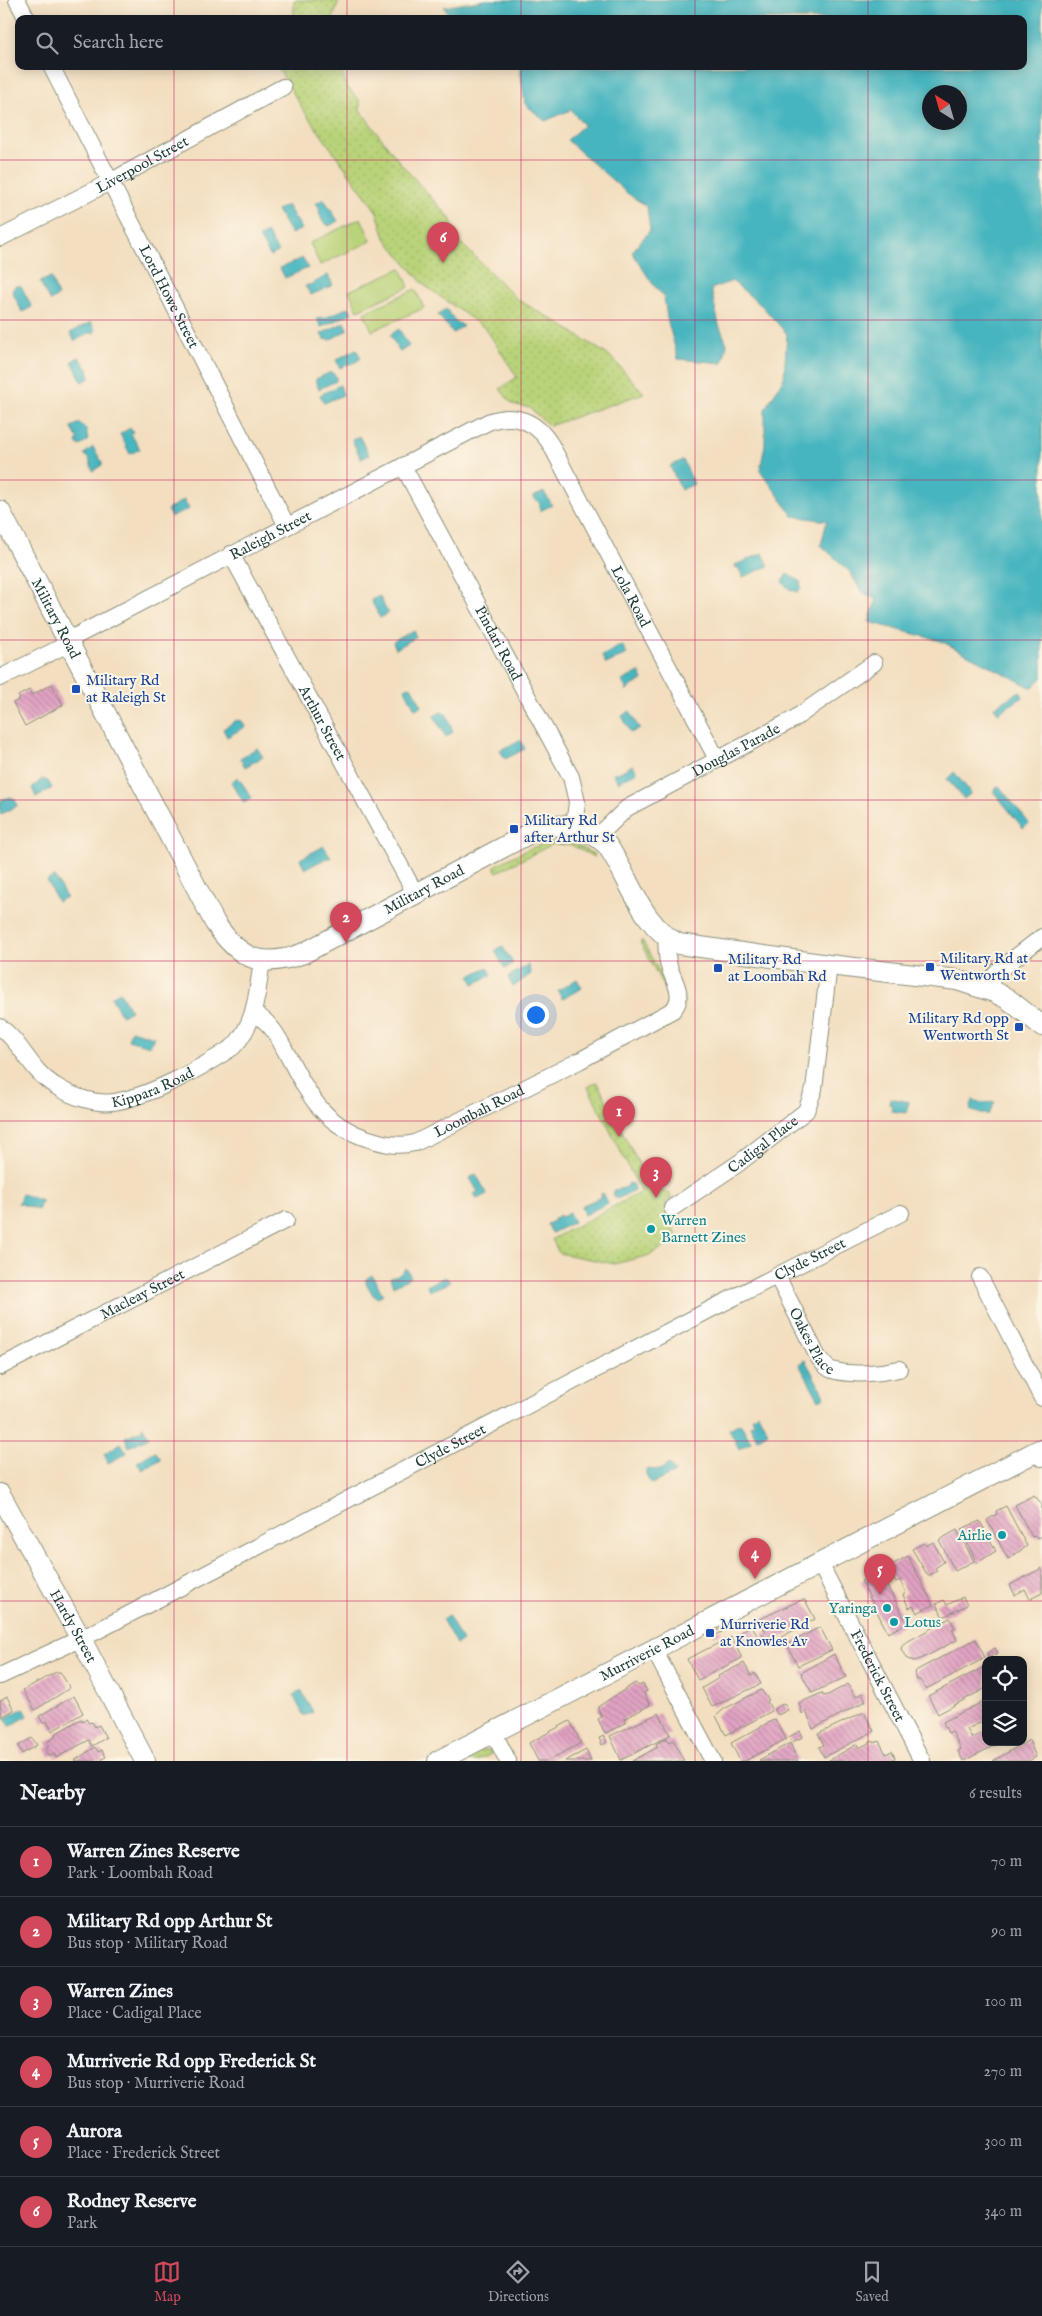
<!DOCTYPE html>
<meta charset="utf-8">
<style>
body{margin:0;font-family:"IM FELL English",serif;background:#20242c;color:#f1f3f6}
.controls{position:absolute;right:15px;bottom:15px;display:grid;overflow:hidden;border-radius:10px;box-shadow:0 2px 12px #0003}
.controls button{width:45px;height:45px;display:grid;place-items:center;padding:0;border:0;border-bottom:1px solid #363941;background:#171b24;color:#f1f3f6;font:25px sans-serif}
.compass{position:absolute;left:922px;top:85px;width:45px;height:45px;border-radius:50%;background:#171b24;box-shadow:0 2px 12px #0003;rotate:323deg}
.you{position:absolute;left:535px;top:1014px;width:18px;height:18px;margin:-12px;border:4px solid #fff;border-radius:50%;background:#1a73e8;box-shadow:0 0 0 8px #1a73e833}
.badge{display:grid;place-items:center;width:32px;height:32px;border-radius:50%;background:#d1495b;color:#fff;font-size:16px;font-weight:700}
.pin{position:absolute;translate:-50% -41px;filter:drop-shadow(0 1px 2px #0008)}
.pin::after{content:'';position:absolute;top:26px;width:18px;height:15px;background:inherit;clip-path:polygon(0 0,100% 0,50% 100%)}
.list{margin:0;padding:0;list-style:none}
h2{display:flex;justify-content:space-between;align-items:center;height:65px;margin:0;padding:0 20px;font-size:21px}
h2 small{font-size:16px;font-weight:400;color:#9ea1a6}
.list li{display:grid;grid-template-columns:32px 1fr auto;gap:15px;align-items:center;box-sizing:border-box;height:70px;padding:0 20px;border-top:1px solid #363941}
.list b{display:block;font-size:19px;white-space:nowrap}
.list p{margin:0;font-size:16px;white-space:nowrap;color:#9ea1a6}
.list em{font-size:16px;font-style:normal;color:#9ea1a6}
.icon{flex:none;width:28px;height:28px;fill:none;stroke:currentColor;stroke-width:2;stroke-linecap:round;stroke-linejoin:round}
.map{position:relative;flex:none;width:1042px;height:1761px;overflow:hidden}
.search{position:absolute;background:#171b24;box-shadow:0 2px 12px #0003;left:15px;right:15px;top:15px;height:55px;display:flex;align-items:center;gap:12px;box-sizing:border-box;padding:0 18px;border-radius:10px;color:#9ea1a6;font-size:19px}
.sheet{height:485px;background:#171b24}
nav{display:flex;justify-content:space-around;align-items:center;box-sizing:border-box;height:70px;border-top:1px solid #363941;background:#171b24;font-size:14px;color:#9ea1a6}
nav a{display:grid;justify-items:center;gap:2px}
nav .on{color:#d1495b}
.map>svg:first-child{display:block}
.grass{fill:url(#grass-dots);stroke:#6c8856}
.pitch{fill:#b9d379;stroke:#6c8856}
.water{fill:#46b5bf;stroke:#32797a;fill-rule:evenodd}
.building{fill:url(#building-back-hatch)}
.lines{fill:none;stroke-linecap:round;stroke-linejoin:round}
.minor-casing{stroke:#898e7a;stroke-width:18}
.tertiary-casing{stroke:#898e7a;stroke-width:22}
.minor{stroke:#fff;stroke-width:16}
.tertiary{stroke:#fff;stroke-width:20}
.grid{fill:none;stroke:#c2185b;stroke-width:1;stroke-opacity:0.55}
.transit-dot{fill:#1a4fb4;stroke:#fcf5e5;stroke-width:2}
.culture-dot{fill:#0f9aa8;stroke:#fcf5e5;stroke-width:2}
.labels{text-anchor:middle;stroke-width:4;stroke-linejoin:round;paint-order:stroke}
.street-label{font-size:15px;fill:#1f3d34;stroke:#fcf5e5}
.transit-label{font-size:15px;fill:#164399;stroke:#fcf5e5;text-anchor:start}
.culture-label{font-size:15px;fill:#0d838f;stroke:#fcf5e5;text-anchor:start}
</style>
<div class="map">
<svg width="1042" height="1761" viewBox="0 0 1042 1761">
<defs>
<pattern id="grass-dots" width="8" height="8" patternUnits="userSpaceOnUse" patternTransform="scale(1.25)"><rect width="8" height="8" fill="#b9d379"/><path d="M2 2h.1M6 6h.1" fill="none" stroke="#9fb669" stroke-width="1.8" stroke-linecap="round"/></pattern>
<pattern id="building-back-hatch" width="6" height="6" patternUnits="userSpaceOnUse" patternTransform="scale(1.25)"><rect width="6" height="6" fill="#e2a3c3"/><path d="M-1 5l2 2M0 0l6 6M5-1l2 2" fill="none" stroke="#b7869f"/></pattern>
</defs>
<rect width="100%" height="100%" fill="#fcf5e5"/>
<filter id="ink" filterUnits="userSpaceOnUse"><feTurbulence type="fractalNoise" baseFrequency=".02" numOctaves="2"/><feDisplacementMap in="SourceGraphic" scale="10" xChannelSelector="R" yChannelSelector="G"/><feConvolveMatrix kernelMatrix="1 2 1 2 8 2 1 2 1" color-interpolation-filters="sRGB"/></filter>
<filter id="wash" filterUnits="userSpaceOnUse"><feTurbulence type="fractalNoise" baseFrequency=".0096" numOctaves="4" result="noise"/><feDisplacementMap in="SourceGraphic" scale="20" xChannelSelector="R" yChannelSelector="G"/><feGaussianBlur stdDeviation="1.12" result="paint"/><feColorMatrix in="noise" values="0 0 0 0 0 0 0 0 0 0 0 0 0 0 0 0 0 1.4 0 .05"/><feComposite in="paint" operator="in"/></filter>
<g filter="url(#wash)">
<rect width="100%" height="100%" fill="#f3dec0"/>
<path class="grass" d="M294,0H339L333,19H294Z
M282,66H339L347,87L360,101V110L401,164L450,218L459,241L518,300L557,322L611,357L644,393L549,426L530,408L512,404L500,389L517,377L486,329L424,285L385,238L377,212L304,111L279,70Z
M554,842L575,844L595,855L594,857L571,845L553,844L497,872L495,869V866C513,856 533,845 554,842Z
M642,940L666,984L667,993L640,942Z
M597,1082L650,1186L669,1193L672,1198L665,1203L674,1222L671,1225L679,1240L647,1256L614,1264L559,1253L552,1239L641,1192L588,1087Z
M487,1750L492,1752L491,1754L478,1761H460L478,1751Z"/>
<path class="pitch" d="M361,218L371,241L320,265L310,243Z
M401,268L409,287L358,310L349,291Z
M415,289L424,308L372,331L364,313Z"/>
<path class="water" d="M486,0H1042V678L1032,688L941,641L869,622L876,600L861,591L850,572L821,545L827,521L793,516L760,470L765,445V409L784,378L787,334L762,306L732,281L711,289L719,325L727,344L723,363L678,359L667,318L664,297L652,283L632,252L650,230L647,207L627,193L567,140L584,125L571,110L545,121L525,104L520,67L517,66H1023V19H452L444,7ZM960,92V122H930V92Z
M324,199L338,221L329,226L322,221L319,212L320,209L316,203Z
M287,205L302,229L291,234L277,210Z
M267,233L278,252L270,256L259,237Z
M303,258L308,268L285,278L280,268Z
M328,275L333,285L311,295L305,286L312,284Z
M51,277L58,296L50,301L40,282Z
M15,286H21L32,307L22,312L12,291Z
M349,307L352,313L321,327L317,319L322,317L323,319Z
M446,309L458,324L460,323L463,326L453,333L438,315Z
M91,322L95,330L94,333H89L75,341L70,333Z
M345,322L347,330L330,340L324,339L321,334Z
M399,329L409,346L400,352L390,335Z
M356,349L361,358C357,363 347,364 340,368L336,360Z
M79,357L88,369L90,378L82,382L72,361Z
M331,372L336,376V381L319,389L316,383V379Z
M340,385L343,395L324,403L320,395Z
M80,423L86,429L88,441L80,446L76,443L78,439L71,427Z
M130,428L133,432L131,434L140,449L130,454L120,434Z
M359,436L369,455L361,459L352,440Z
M93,447L102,462V465L93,471L89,459L84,454Z
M683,460L694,484L681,490L670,466Z
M544,492L552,505L540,511V504L533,497Z
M184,500L189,509L171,517L167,510Z
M763,553L769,566L743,577L738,567L736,568L735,565Z
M787,574L800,581L801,587L798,592L790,590L782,582Z
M380,596L385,608L389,613L380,618L371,600Z
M413,630L416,637L396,649L393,642Z
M622,645L627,654L606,664L602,656Z
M639,672L643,680L630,687L627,691L622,681Z
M411,686L422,706L415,709L405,689Z
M1020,691L1023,697L998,713L994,707Z
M443,711L447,715L453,732L446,737L434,716Z
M630,711L637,725L640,728L631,733L622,716Z
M237,720L242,721L245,727L227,737L223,729Z
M520,740L525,749L505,759L500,750Z
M257,748L263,757L245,767L240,758Z
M633,765L637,772L618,782L613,773H618Z
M954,772L971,793L964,799L947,779Z
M238,777L252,798L244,803L231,782Z
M42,779L48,781L52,788L36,797L32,788Z
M999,786L1029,823L1023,828L993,791Z
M10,797L15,799L17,806L0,815L1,800Z
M324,846L331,858H327L305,869L300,859Z
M54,876L66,897L57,902L47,881Z
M502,946L513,963L505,969L495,951Z
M528,965L531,974L513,987L508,977Z
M488,967L492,975L474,984L470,976Z
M577,979L582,988L562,999L558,991Z
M120,992L131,1011L122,1016L111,997Z
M131,1030L154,1037L150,1046L128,1040Z
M890,1098L909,1102L906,1113L891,1111L892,1105L889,1104Z
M973,1100L982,1103L995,1102L989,1114H981L970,1110Z
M476,1174L487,1194L477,1199L474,1194L478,1192L470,1178Z
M629,1183L633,1184L634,1190L619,1198H615L613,1194L614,1190L624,1188Z
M602,1193L608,1203L584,1215L581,1206L599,1198Z
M22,1194L42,1201L38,1210L18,1203Z
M569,1213L574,1222L552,1233L547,1224L554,1221V1219L560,1215L562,1217Z
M406,1268L411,1277L393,1286L390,1278L400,1274Z
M372,1275L383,1295L378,1298L373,1295L366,1283V1279Z
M445,1277L451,1282L429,1291L427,1286Z
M805,1360L825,1397L819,1400L799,1364Z
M758,1413L768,1432L757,1439L750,1425L754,1423L752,1417Z
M740,1423L751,1442L739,1449L729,1429Z
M142,1427H143L149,1437L129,1447L125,1437L142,1430Z
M121,1443L127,1453L108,1463L104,1454Z
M155,1451L161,1459L142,1470L137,1462Z
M669,1464L675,1473L651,1484L646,1474V1469L660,1470Z
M448,1615L462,1641L456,1644L442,1619Z
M302,1691L313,1712L304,1716L293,1695Z
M24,1708L28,1716L10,1726L5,1718Z"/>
<g id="blocks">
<path class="building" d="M52,684L63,705L25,726L13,703L20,699L18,696L29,690L32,695Z
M1034,1495L1042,1504V1536L1037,1538L1036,1536L1032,1537L1015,1505Z
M1006,1506L1027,1546L1008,1559L987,1520L997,1514L996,1511Z
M980,1521L996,1551L977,1563L961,1529Z
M957,1530L974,1561L955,1571L939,1540Z
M933,1542L944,1562L935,1568L937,1571L928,1576L912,1549L924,1543L926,1546Z
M908,1556L933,1605L917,1613L913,1606L909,1608L903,1595L906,1593L900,1580L896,1582L888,1567Z
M1042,1568V1593L1030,1599L1025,1589L1015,1595L1010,1585Z
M879,1571L907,1623L888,1633L861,1581Z
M963,1597L967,1605L943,1617L936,1604L944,1600L947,1605Z
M801,1600H805L815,1619L768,1644L762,1634L766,1632L760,1619Z
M950,1618L955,1628L952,1629L957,1640L923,1658L915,1661L907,1659L901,1649L903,1644Z
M751,1625L758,1637L744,1644L739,1634Z
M820,1627L832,1650L798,1666L787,1645Z
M720,1629L722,1632L714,1636L713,1632Z
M731,1637L742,1658L698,1680L687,1659Z
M976,1639L985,1658L926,1689L920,1680H917L914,1673L917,1670Z
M995,1648L998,1653L989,1658L987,1653Z
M834,1654L846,1677L812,1693L801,1673Z
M744,1663L751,1676L755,1673L761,1684L712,1707L702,1688L719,1678L718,1676Z
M986,1666V1688L938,1714L928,1696Z
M56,1672H60L70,1688L35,1710L23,1690Z
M635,1683L639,1686L643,1684L647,1691L644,1693L650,1705L624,1719L626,1723L605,1733L598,1719L602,1717L598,1709L599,1706Z
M848,1684L855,1697L862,1693L866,1701L813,1729L806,1711L802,1714L799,1703L822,1693L823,1696L828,1695Z
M761,1690L769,1700L767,1701L772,1711L726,1735L716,1716L724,1709Z
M74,1696L83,1713L52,1731L47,1721L43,1723L39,1716Z
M7,1697L14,1710L2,1717L0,1701Z
M986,1700V1720L967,1729L972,1738L986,1731V1742H1002L963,1761L958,1751L961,1749L952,1731L948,1733L943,1722Z
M784,1703L788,1710L778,1715L774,1709Z
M864,1712L874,1731L824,1757L819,1747L824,1745L818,1734Z
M659,1713L670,1735L621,1760L610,1736Z
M81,1719L82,1721L86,1719L89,1723L92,1722L95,1727L99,1725L106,1738L92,1746L89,1740L56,1758L54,1754L49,1757L45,1749L49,1746L47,1742L56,1736L55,1734Z
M775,1719L786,1739L745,1761H740L731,1743Z
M570,1721L581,1743L547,1761H538L529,1743Z
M800,1731L803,1737L792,1742L789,1737Z
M604,1736L607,1742L602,1745L599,1738Z
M32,1738L37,1745L22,1754L18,1746Z
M667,1738L669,1742L673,1740L684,1761H632L658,1747L656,1744Z
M1029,1740L1036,1757L1029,1761H993Z
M873,1741L874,1743L879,1741L886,1754L892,1751L895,1758L890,1761H828L857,1744L859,1748Z
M790,1743L798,1761H760L759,1760Z
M95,1747L98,1752L102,1750L106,1757L102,1759L103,1761H74Z
M586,1750L591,1761H565Z"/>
</g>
</g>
<g filter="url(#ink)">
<use href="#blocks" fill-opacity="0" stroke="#898e7a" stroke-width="1"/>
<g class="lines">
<defs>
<g id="minor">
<path d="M17,0L27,19"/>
<path id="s1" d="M51,66L287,526"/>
<path id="s2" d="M0,238L110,182L283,87"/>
<path id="s3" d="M403,466L571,777L577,802L574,826"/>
<path id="s4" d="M231,554L415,893"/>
<path id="s5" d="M0,678L58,649L76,636L488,422C515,412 536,421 551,445L717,759"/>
<path id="s6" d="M597,837L627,808L794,719L874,663"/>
<path d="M984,989L999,970L1042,937"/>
<path id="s7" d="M254,1013C271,1023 278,1036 287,1054C308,1093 321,1123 366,1138C385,1144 396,1147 415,1143L579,1061L673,1010C686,995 673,981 669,966C666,957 667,947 666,938"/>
<path id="s8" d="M0,1027C22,1043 30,1070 54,1085C72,1097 98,1106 119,1101C154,1094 203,1067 233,1047C256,1024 257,992 262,961"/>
<path id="s9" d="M672,1208L739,1163L806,1111L814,1089L829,965"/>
<path id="s10" d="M777,1276L818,1357C822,1362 826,1368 832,1370C851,1376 881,1373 899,1369"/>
<path d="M980,1277L1042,1398"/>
<path id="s11" d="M0,1367L286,1220"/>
<path id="s12" d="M819,1562L922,1761"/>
<path d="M653,1648L713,1761"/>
<path id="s13" d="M0,1676L97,1631L711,1309L901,1213"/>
<path d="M493,1732L508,1761"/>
</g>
<g id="tertiary">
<path id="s14" d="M0,511L215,923C240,960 262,969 304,953L532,832C561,821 583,823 607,845C630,878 641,926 679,944L829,965L957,980L994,992L1008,999L1042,1026"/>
<path id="s15" d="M0,1494L81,1639L145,1761"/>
<path id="s16" d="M438,1761L1039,1450L1042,1456"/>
</g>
</defs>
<use href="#minor" class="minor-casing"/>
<use href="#tertiary" class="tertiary-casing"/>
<use href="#minor" class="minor"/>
<use href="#tertiary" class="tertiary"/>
</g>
</g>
<path class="grid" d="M174,0V19M347,0V19M521,0V19M695,0V19M868,0V19M174,66V1761M347,66V1761M521,66V1761M695,66V1761M868,66V1761M0,160H1042M0,320H1042M0,480H1042M0,640H1042M0,800H1042M0,961H1042M0,1121H1042M0,1281H1042M0,1441H1042M0,1601H1042"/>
<g class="transit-dot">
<rect x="71" y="684" width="10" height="10" rx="2.5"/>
<rect x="509" y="824" width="10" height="10" rx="2.5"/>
<rect x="925" y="962" width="10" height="10" rx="2.5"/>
<rect x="713" y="963" width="10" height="10" rx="2.5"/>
<rect x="1014" y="1022" width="10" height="10" rx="2.5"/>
<rect x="705" y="1628" width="10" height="10" rx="2.5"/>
</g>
<g class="culture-dot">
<circle cx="651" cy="1229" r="5"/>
<circle cx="1002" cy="1535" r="5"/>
<circle cx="887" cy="1608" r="5"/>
<circle cx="894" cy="1622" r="5"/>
</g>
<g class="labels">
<g class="street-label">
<text dy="5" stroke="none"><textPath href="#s2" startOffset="160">Liverpool Street</textPath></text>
<text dy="5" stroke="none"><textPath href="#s1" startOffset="259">Lord Howe Street</textPath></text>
<text dy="5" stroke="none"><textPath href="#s5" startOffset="306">Raleigh Street</textPath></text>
<text dy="5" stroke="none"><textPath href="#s5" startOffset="796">Lola Road</textPath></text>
<text dy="5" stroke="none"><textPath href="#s14" startOffset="121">Military Road</textPath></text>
<text dy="5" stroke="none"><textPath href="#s3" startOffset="201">Pindari Road</textPath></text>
<text dy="5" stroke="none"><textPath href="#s4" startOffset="192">Arthur Street</textPath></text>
<text dy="5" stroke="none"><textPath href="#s6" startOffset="165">Douglas Parade</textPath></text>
<text dy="5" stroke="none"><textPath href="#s14" startOffset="705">Military Road</textPath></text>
<text dy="5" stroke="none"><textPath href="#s8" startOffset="184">Kippara Road</textPath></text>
<text dy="5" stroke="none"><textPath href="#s7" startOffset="294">Loombah Road</textPath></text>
<text dy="5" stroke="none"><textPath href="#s9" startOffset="111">Cadigal Place</textPath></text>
<text dy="5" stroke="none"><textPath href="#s13" startOffset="911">Clyde Street</textPath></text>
<text dy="5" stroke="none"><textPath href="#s11" startOffset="160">Macleay Street</textPath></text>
<text dy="5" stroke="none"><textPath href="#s10" startOffset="74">Oakes Place</textPath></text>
<text dy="5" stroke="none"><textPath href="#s13" startOffset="506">Clyde Street</textPath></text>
<text dy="5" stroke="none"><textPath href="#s15" startOffset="151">Hardy Street</textPath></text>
<text dy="5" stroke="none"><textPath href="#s16" startOffset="235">Murriverie Road</textPath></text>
<text dy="5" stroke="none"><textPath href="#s12" startOffset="128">Frederick Street</textPath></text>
</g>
<g class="transit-label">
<text x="86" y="685">Military Rd<tspan x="86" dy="17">at Raleigh St</tspan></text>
<text x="524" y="825">Military Rd<tspan x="524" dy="17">after Arthur St</tspan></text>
<text x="940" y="963">Military Rd at<tspan x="940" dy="17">Wentworth St</tspan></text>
<text x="728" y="964">Military Rd<tspan x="728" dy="17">at Loombah Rd</tspan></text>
<text x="1009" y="1023" text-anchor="end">Military Rd opp<tspan x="1009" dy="17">Wentworth St</tspan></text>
<text x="720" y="1629">Murriverie Rd<tspan x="720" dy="17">at Knowles Av</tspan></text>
</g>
<g class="culture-label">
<text x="661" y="1225">Warren<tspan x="661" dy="17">Barnett Zines</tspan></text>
<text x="992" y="1540" text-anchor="end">Airlie</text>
<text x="877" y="1613" text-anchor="end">Yaringa</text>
<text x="904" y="1627">Lotus</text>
</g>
</g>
</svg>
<div class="controls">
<button><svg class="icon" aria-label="locate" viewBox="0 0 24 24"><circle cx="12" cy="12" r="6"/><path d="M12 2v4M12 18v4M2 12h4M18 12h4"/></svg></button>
<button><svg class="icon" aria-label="layers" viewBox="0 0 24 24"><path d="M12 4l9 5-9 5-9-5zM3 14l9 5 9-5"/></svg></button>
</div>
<svg class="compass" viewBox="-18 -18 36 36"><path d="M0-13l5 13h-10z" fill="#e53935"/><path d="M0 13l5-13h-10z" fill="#9ea1a6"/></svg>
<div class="you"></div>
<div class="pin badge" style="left:619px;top:1137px">1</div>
<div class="pin badge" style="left:346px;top:943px">2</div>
<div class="pin badge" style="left:656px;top:1198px">3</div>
<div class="pin badge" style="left:755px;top:1579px">4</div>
<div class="pin badge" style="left:880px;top:1595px">5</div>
<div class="pin badge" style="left:443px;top:263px">6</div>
<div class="search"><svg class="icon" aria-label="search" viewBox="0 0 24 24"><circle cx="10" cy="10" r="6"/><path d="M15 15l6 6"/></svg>Search here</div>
</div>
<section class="sheet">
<h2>Nearby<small>6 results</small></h2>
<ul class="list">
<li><span class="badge">1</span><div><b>Warren Zines Reserve</b><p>Park · Loombah Road</p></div><em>70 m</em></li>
<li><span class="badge">2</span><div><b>Military Rd opp Arthur St</b><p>Bus stop · Military Road</p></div><em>90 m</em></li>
<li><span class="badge">3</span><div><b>Warren Zines</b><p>Place · Cadigal Place</p></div><em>100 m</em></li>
<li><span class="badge">4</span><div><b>Murriverie Rd opp Frederick St</b><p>Bus stop · Murriverie Road</p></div><em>270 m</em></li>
<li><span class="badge">5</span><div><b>Aurora</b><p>Place · Frederick Street</p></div><em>300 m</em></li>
<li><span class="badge">6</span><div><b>Rodney Reserve</b><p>Park</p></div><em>340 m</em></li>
</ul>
</section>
<nav>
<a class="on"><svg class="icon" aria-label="map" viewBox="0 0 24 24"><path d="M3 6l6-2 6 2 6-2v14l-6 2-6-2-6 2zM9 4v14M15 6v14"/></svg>Map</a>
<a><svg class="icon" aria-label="directions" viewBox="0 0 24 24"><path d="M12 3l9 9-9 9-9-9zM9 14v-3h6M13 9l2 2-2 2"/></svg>Directions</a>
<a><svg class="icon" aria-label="saved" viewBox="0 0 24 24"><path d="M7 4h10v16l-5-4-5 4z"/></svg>Saved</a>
</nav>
